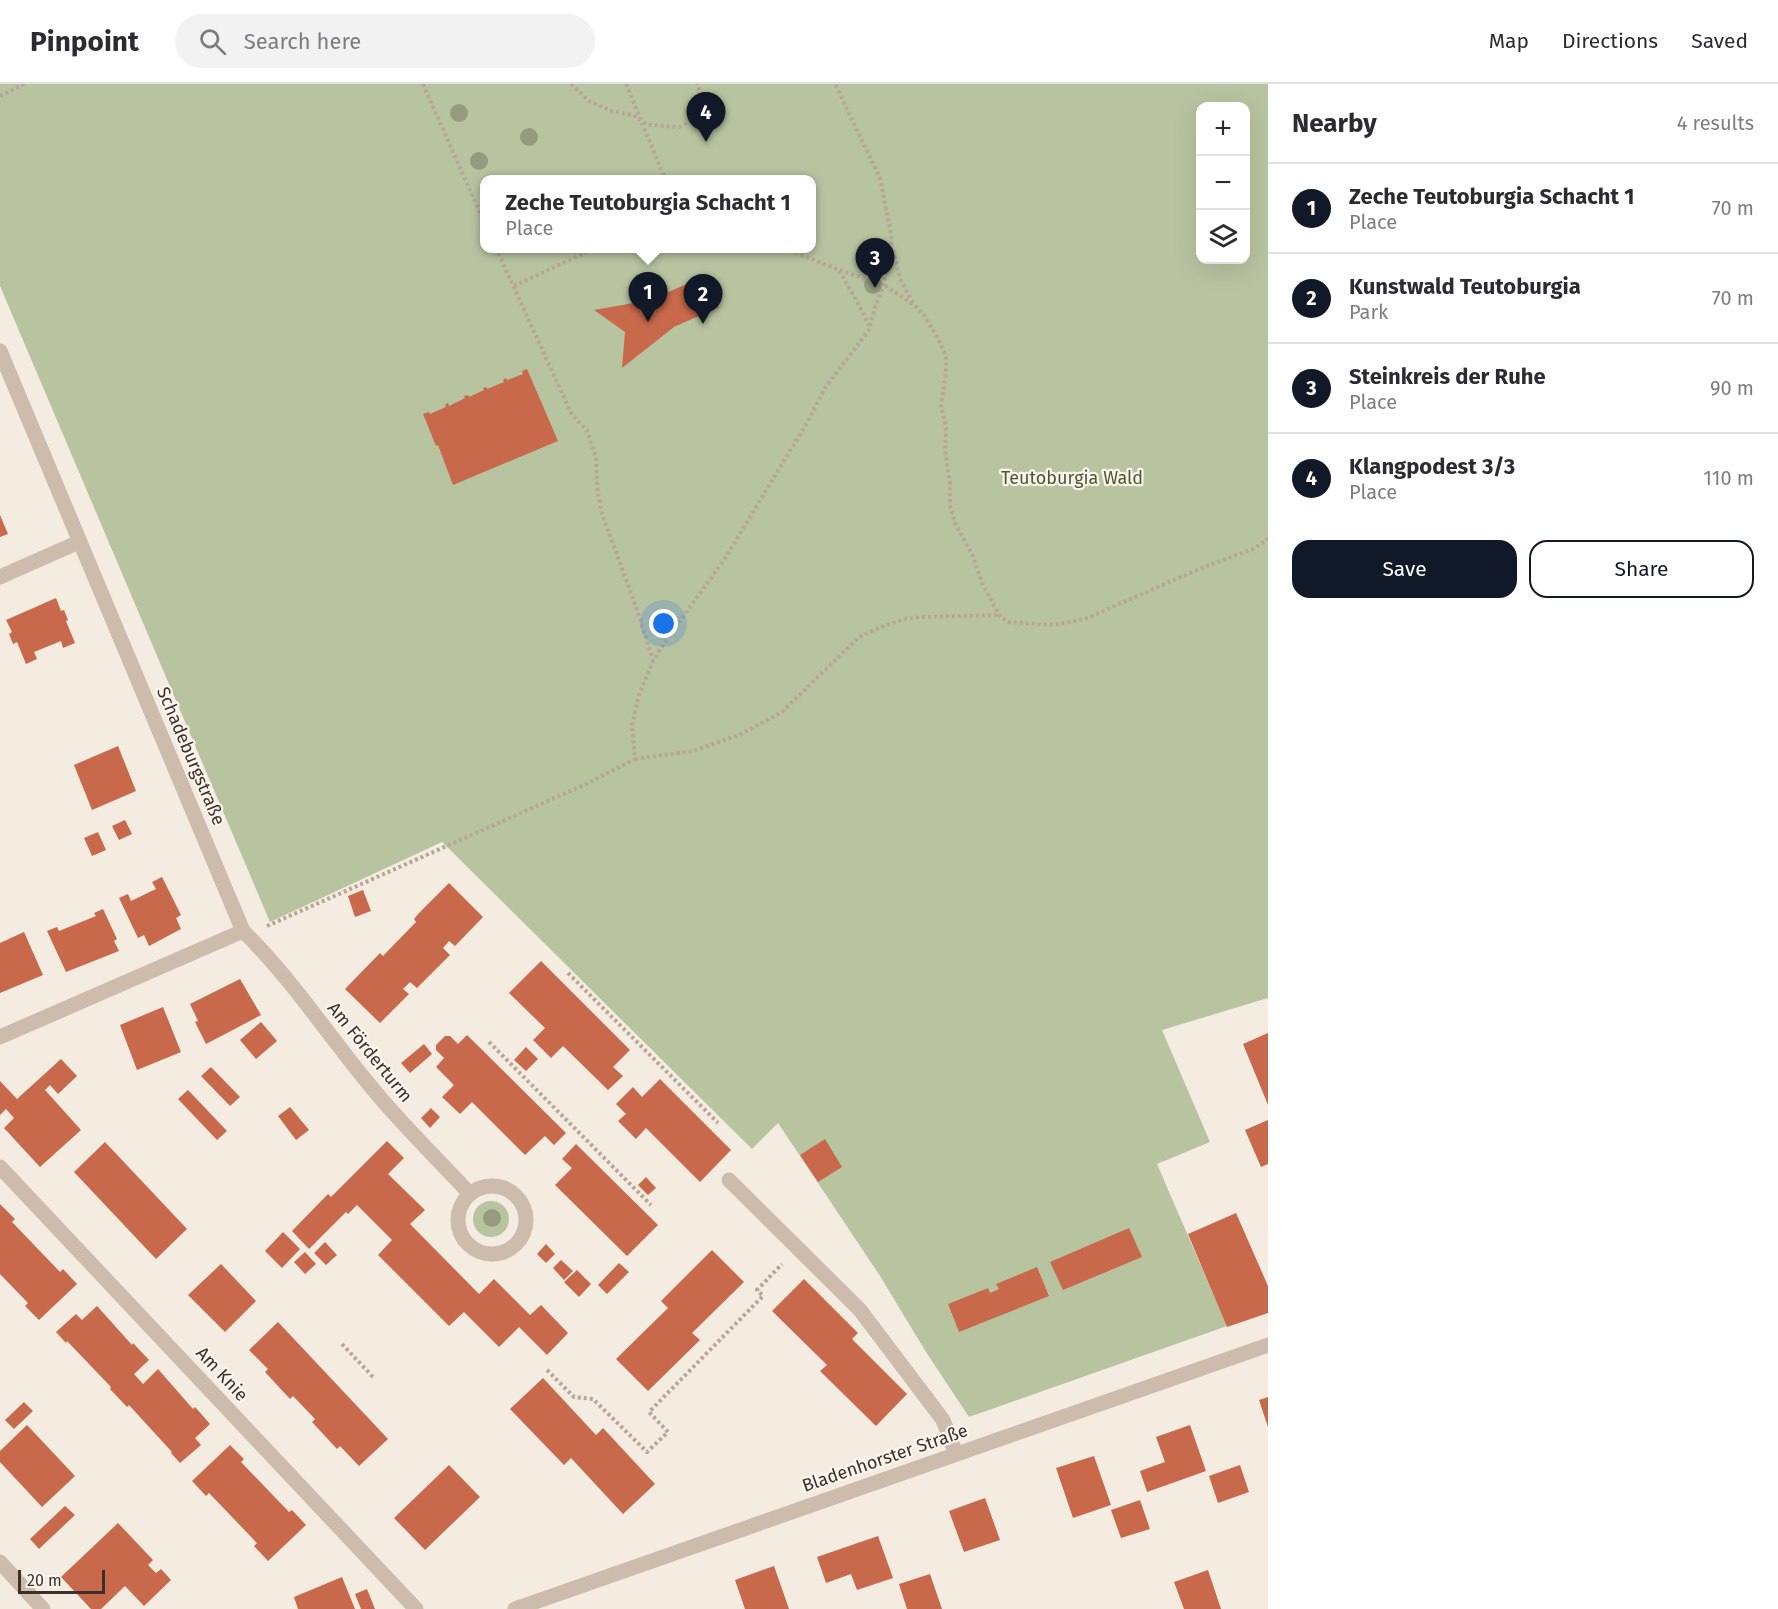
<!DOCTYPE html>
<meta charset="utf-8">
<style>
body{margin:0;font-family:"Fira Sans",sans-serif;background:#f2f2f3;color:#2b2b33}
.controls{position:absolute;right:18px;top:18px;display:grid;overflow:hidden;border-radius:12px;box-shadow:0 6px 24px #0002}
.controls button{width:54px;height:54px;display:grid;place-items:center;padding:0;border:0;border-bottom:2px solid #e1e1e2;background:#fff;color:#2b2b33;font:30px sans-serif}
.scale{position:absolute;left:18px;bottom:15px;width:87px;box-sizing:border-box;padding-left:6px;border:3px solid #3b302b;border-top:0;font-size:16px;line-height:21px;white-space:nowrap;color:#3b302b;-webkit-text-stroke:4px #fbf5ee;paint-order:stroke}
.you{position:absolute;left:664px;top:540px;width:21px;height:21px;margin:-15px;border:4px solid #fff;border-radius:50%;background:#1a73e8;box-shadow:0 0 0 9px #1a73e833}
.badge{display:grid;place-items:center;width:39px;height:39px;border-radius:50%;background:#111827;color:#fff;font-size:20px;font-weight:700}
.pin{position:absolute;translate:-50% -50px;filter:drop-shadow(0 2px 3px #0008)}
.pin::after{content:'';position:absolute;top:32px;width:21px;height:18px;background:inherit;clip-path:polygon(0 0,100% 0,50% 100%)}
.popup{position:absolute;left:480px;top:91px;width:336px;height:78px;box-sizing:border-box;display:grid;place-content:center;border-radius:12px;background:#fff;filter:drop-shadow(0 2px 4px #0005);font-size:20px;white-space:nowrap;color:#7c7c81}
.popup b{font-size:22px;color:#2b2b33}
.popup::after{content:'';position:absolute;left:50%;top:100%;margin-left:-12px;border:12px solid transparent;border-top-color:#fff}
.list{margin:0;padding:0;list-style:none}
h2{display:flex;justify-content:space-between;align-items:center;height:78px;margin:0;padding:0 24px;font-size:26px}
h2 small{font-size:20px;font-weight:400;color:#7c7c81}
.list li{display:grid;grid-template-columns:39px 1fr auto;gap:18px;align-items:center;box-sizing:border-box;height:90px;padding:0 24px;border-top:2px solid #e1e1e2}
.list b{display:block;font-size:22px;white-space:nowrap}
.list p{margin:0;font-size:20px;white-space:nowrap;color:#7c7c81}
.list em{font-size:20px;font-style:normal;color:#7c7c81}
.actions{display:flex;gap:12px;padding:18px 24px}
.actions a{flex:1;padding:14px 0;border:2px solid #111827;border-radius:18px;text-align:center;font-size:21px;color:#111827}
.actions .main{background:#111827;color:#fff}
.icon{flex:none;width:33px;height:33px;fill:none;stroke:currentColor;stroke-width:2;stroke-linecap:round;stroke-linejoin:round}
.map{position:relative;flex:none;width:1268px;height:1525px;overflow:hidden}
header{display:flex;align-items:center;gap:36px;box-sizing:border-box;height:84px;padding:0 30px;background:#fff;border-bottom:2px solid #e1e1e2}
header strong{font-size:28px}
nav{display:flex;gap:33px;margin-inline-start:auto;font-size:21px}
.search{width:420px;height:54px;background:#f2f2f3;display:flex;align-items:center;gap:15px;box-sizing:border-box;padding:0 21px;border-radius:33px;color:#7c7c81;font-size:22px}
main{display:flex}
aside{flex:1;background:#fff}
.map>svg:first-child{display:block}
.green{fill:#b8c4a0;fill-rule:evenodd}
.building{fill:#c8694b}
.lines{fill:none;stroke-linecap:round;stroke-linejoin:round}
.path{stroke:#b9a596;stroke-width:4;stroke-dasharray:3 3;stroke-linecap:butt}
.minor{stroke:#cdbbac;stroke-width:15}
.tree{fill:#969b7f}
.labels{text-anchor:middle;stroke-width:4.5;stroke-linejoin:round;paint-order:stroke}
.park-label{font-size:18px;fill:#4a5a2e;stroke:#fbf5ee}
.street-label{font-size:18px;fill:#3b302b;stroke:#fbf5ee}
</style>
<header>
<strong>Pinpoint</strong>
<div class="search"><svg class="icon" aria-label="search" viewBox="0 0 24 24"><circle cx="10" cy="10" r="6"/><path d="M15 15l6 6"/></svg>Search here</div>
<nav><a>Map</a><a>Directions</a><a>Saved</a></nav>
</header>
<main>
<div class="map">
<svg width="1268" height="1525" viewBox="0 0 1268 1525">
<rect width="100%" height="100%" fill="#f4ebe1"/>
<path class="green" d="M0,0H1268V914L1162,946L1210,1058L1157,1080L1227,1242L969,1333L926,1268L880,1192L778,1039L752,1065L442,758L270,838L0,202ZM1200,22H1246V176H1200ZM484,95H812V164H484Z
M473 1135a18 18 0 1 1 36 0a18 18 0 1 1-36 0Z"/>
<path class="building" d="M705,192L719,223L674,243L622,284L625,248L594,226L650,216Z
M527,285L558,357L453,401L438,361L436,362L423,330L429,328L430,330L446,323L445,321L448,319L449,322L465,314L464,312L468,311L469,313L484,306L483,304L487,303V305L504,298L503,296L506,294L507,296L523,290L522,287Z
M0,431L8,450L0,453Z
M56,514L61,527L64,526L68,536L66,537L75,559L63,564L61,557L34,568L37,575L26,580L17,558L13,560L9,550L12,548L6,536Z
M118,662L136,707L92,726L74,681Z
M125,736L132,750L119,756L112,742Z
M98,748L106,766L92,772L84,754Z
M162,793L181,831L176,834L181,845L149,862L144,851L138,854L119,814L128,810L131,817L156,805L152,798Z
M449,799L483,833L455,862L449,857L443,864L450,871L417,904L410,898L403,905L409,910L380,939L345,905L380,869L383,872L416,838L414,835L420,828Z
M363,806L371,827L355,833L348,812Z
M103,825L117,855L114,857L119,867L66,888L47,847L57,843L59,847L96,832L94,829Z
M24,848L43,891L0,909V859Z
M541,877L630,966L613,983L623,992L608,1006L563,962L551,974L533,956L545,944L509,909Z
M240,895L261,931L206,960L195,938L198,937L190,920Z
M163,923L181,968L137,986L120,941Z
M261,938L277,957L256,975L240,956Z
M1268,949V1021L1243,960Z
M467,951L566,1049L554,1061L545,1052L525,1071L472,1018L460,1030L442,1013L454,1001L436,983L444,974L436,966V961L445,952H450L458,960Z
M424,960L432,970L410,989L401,979Z
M526,963L538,975L526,987L514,976Z
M61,975L77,992L58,1010L50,1001L45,1006L81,1046L40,1083L4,1044L14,1034L6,1025L0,1031V997L17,1015Z
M211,983L240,1013L230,1022L201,992Z
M660,995L731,1066L700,1098L646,1044L636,1055L618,1037L626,1030L616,1020L633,1003L642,1013Z
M188,1006L227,1047L217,1056L178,1015Z
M290,1023L309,1046L296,1056L278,1032Z
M431,1024L440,1033L430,1044L421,1034Z
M1268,1036V1080L1261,1083L1245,1046Z
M825,1055L842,1083L818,1098L800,1071Z
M387,1057L404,1074L388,1090L425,1126L410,1140L479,1210L494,1195L530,1231L541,1221L568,1249L547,1271L519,1243L499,1263L464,1228L449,1242L378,1171L392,1156L357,1121L348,1130L346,1128L309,1165L292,1147L328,1110L331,1113Z
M105,1058L187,1145L156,1175L74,1088Z
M576,1060L658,1141L627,1172L555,1101L572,1084L562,1075Z
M646,1093L656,1104L648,1111L638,1101Z
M0,1120L15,1135L12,1138L60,1188L63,1185L77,1200L39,1236L25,1222L28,1219L0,1190Z
M1236,1129L1268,1202V1229L1227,1243L1188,1150Z
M1129,1144L1142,1173L1063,1206L1050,1178Z
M283,1148L300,1165L282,1184L265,1167Z
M325,1158L337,1171L326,1181L314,1169Z
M546,1160L555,1170L546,1179L537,1170Z
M712,1166L744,1198L692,1249L700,1256L648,1307L616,1275L668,1224L661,1217Z
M305,1168L316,1180L305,1190L294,1178Z
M561,1176L573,1187L564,1196L553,1184Z
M619,1179L629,1188L607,1210L598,1201Z
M221,1180L256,1217L225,1248L188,1211Z
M1037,1183L1049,1212L959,1248L948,1220L988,1204L990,1209L999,1205L996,1200Z
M577,1186L591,1200L579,1213L564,1198Z
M804,1195L858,1249L852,1255L907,1310L876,1342L820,1287L827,1281L772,1227Z
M97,1222L132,1261L133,1259L149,1276L134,1290L143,1300L158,1285L193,1325L195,1323L210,1340L195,1354L201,1361L180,1379L171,1369L172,1368L129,1321L127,1323L110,1305L111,1303L67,1257L66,1259L56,1248L76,1230L82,1236Z
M278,1238L388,1355L359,1382L340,1362L337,1365L312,1338L315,1335L293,1312L290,1315L265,1288L268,1285L249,1266Z
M543,1294L596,1351L603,1344L655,1400L623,1430L571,1374L564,1381L510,1325Z
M1268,1313V1343L1259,1316Z
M24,1318L33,1327L14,1345L5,1336Z
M27,1341L75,1392L42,1423L0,1378V1367Z
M1190,1341L1206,1387L1147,1408L1140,1387L1165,1378L1156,1353Z
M230,1361L244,1375L241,1378L289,1428L292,1426L306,1441L268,1477L254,1462L257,1459L209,1409L206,1412L192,1397Z
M1094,1372L1111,1421L1073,1434L1056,1384Z
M449,1381L480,1413L425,1466L394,1434Z
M1240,1381L1249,1408L1218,1419L1209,1392Z
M985,1414L1000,1456L964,1468L949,1427Z
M1140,1416L1150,1445L1121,1454L1111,1426Z
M65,1422L75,1431L39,1465L30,1455Z
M118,1439L153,1476L148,1481L156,1489L161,1485L171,1496L144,1522L125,1502L101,1525H91L61,1493Z
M878,1452L893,1494L857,1506L851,1490L826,1499L817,1473Z
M774,1482L789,1525H745L735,1496Z
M1208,1486L1221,1525H1184L1174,1498Z
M930,1490L942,1525H907L899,1500Z
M342,1493L355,1525H298L294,1513Z
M367,1505L375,1525H361L355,1510Z"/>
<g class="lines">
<path class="path" d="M423,0L484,138
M571,0L589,17L611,27L633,31L648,41L680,43L695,34L701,21L700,8L697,0
M626,0L665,95
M0,12L25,0
M496,164L572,331L587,346L596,374L597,403L602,430L640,534L653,577
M784,164L839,186L884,201L914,221L923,230L937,252L946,272V289L941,322L946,344L945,367L950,399V422L955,439L973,472L982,499L999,531L1008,538L1053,541L1085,535L1204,483L1253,465L1268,455
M893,166L900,195L914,221
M839,187L853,210L870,243
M514,202L595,164
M635,675L693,667L739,651L782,628L859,553L881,543L905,535L921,533L999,531
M267,842L586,700L635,675L632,641L639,611L653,577L667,555L724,476L807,339L825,304L869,246L876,220L884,201L892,155L880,94L835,0
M568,889L718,1039
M489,958L651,1121
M342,1260L373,1293
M547,1286L574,1313L593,1315L647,1368L668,1348L649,1328L763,1212L757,1206L782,1180"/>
<path class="minor" d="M0,267L243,847C290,893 326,948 368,999C399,1038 436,1073 470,1110
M0,493L79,458
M0,953L243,847
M0,1083L416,1525
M729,1096L860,1226L943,1336L956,1370
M458 1136a34 34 0 1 1 68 0a34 34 0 1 1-68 0Z
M0,1478L43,1525
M515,1525L1268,1261"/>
</g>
<g class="tree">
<circle cx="459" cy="29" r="9"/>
<circle cx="529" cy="53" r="9"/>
<circle cx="479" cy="77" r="9"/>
<circle cx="873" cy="201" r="9"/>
<circle cx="492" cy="1134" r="9"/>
</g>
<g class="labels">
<g class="park-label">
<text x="1072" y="400">Teutoburgia Wald</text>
</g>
<g class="street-label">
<text transform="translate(191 672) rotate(67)" y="6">Schadeburgstraße</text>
<text transform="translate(370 968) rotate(51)" y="6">Am Förderturm</text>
<text transform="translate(222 1290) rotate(47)" y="6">Am Knie</text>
<text transform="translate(885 1374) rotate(-19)" y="6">Bladenhorster Straße</text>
</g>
</g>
</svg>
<div class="controls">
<button>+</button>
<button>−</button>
<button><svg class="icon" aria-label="layers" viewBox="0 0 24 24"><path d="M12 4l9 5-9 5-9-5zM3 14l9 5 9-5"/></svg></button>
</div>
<div class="scale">20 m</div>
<div class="you"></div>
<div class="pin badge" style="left:648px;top:238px">1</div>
<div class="popup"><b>Zeche Teutoburgia Schacht 1</b>Place</div>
<div class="pin badge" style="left:703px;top:240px">2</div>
<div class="pin badge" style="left:875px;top:204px">3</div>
<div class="pin badge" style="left:706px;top:58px">4</div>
</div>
<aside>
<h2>Nearby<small>4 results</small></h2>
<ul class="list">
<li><span class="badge">1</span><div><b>Zeche Teutoburgia Schacht 1</b><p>Place</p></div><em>70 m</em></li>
<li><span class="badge">2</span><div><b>Kunstwald Teutoburgia</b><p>Park</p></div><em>70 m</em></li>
<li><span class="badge">3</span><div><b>Steinkreis der Ruhe</b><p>Place</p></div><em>90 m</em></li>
<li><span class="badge">4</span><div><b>Klangpodest 3/3</b><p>Place</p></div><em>110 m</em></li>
</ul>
<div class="actions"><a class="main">Save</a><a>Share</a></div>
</aside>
</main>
